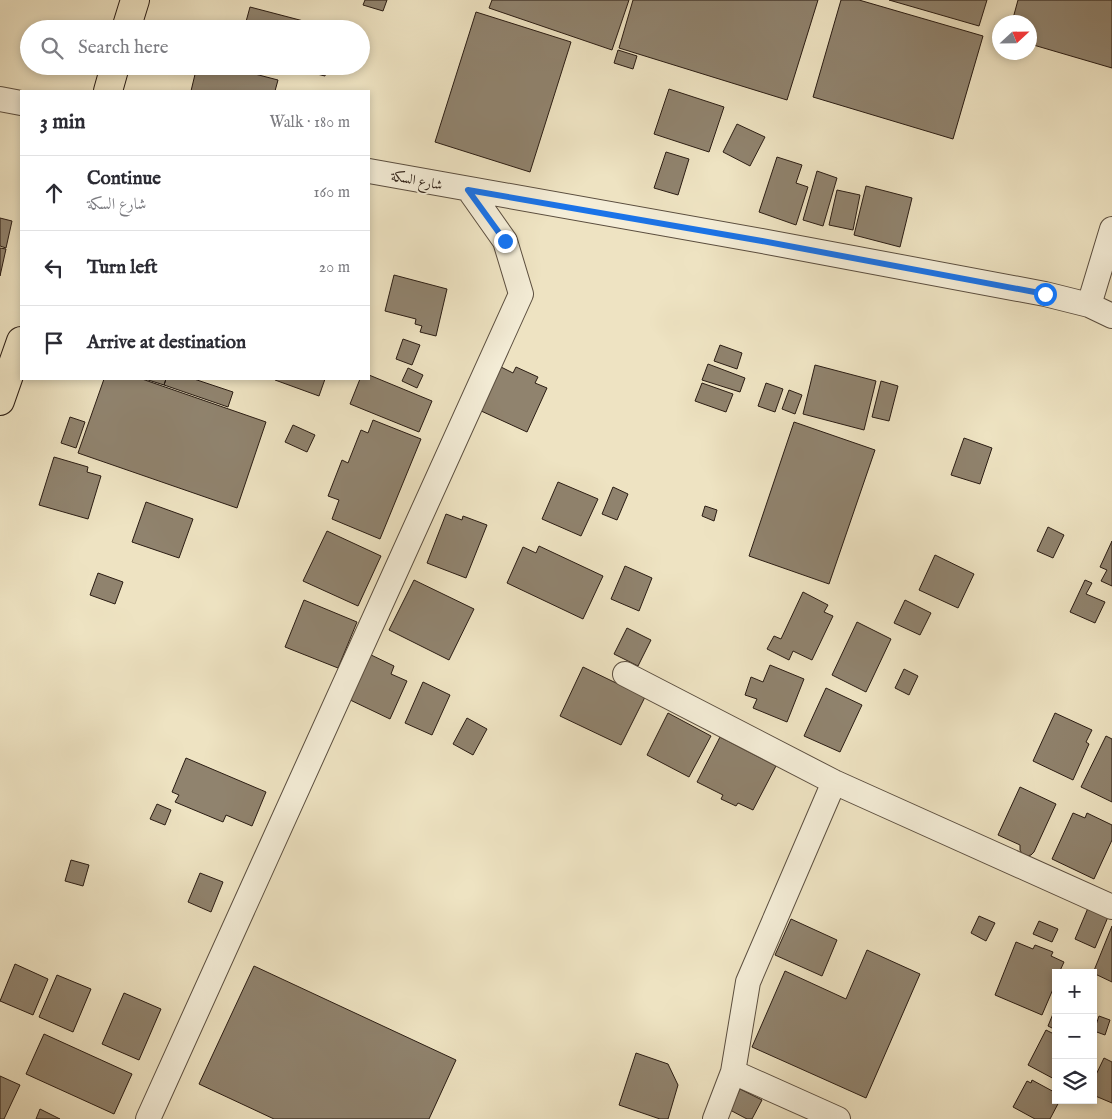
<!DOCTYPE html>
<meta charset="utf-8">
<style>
body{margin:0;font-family:"IM FELL English",Amiri,serif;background:#f2f2f3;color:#2b2b33}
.controls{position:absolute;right:15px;bottom:15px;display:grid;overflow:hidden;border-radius:0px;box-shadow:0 2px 8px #0003}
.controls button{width:45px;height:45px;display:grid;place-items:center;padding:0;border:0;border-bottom:1px solid #e1e1e2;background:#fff;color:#2b2b33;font:25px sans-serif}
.compass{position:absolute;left:992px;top:15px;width:45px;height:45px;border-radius:50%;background:#fff;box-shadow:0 2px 8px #0003;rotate:68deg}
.stop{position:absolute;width:15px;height:15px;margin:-11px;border:4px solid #1a73e8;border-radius:50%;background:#fff}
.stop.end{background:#1a73e8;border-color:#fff;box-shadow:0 1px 5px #0008}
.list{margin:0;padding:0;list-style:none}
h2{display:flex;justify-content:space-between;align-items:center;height:65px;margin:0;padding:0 20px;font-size:21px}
h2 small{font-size:16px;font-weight:400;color:#7c7c81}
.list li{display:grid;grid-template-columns:32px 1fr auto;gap:15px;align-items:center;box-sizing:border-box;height:75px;padding:0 20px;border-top:1px solid #e1e1e2}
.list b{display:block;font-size:19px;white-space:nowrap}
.list p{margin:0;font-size:16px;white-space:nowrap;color:#7c7c81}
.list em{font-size:16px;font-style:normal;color:#7c7c81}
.icon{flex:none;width:28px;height:28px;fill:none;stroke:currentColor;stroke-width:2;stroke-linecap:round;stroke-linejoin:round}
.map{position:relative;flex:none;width:1112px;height:1119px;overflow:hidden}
.search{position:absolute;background:#fff;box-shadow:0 2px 8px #0003;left:20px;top:20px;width:350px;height:55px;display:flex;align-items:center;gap:12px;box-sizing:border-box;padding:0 18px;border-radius:28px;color:#7c7c81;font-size:19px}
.panel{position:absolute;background:#fff;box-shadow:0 2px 8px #0003;left:20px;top:90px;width:350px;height:290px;border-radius:0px}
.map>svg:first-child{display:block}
.building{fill:#90836e;stroke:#2a1c13}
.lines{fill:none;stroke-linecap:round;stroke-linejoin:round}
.minor-casing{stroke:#5b4e3f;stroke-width:26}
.major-casing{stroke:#2a1c13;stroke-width:30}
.minor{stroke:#f4edd7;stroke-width:24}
.major{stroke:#eee3c2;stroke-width:28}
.route{stroke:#1a73e8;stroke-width:6}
.labels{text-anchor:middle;stroke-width:4;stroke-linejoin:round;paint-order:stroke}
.street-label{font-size:14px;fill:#2a1c13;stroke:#f4edd7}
</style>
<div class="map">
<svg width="1112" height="1119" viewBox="0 0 1112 1119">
<rect width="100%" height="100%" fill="#eee3c2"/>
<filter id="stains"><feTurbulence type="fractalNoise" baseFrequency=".004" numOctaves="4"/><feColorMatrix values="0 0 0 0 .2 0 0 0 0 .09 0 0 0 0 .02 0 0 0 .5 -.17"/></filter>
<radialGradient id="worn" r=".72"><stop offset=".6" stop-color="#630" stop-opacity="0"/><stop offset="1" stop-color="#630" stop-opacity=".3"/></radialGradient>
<path class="building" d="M365,0H387L383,11L363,5Z
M492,0H629L612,50L489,8Z
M633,0H818L787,100L619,48Z
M841,0H859L983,36L953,139L813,97Z
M889,0H987L979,26Z
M1018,0H1112V68L1030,44V22H1012Z
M250,7L334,29H244Z
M476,12L571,42L530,172L435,142Z
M618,50L637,56L633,69L614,63Z
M197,66H224L278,80L275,91H191Z
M285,66H327L325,76Z
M669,89L724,107L709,152L654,134Z
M737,124L765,137L750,166L723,152Z
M666,152L689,159L678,195L654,188Z
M777,157L802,165L796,183L808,187L796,225L759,212Z
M817,171L837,178L823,226L803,220Z
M866,186L912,198L900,247L854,235Z
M837,190L860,195L853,230L829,225Z
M0,218L12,221L6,248L0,246Z
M0,248L6,249L0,276Z
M394,275L447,289L436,336L420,332L422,326L415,324L416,319L385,311Z
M403,339L420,345L412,365L396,359Z
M720,345L742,353L737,369L714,361Z
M708,364L745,378L740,392L702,380Z
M815,365L876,381L864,430L803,414Z
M499,366L513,373L516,367L538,377L535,383L547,388L527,432L479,410Z
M408,368L423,375L417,388L402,381Z
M369,375L432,401L419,432L350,404L360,379H369Z
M104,379H142L266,422L237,508L78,453Z
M145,379H166L164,385Z
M166,379H194L233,392L228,407L164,385Z
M276,379H325L319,396L275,380Z
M881,381L898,386L889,421L872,417Z
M702,383L733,394L726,412L695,401Z
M766,383L783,389L775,412L758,406Z
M789,390L802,395L795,414L782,409Z
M70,417L85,422L76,448L61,443Z
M373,420L421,439L380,539L332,519L339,500L328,496L342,460L348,463L361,430L368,433Z
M794,422L875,450L829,584L749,556Z
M293,425L315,435L307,452L285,442Z
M964,438L992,448L980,484L951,475Z
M54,457L88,467L87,472L101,476L88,519L39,505Z
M558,482L598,499L581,536L542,519Z
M613,487L628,494L617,520L602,514Z
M146,502L193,519L179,558L132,542Z
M705,506L717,510L714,521L702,516Z
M446,514L462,520L463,516L487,525L466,578L427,563Z
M1048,527L1064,535L1053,558L1037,551Z
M327,531L381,556L358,606L303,581Z
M1112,541V586L1101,581L1107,570L1100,567Z
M539,546L603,576L583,619L507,583L523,547L536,553Z
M935,555L974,574L958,608L919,590Z
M625,566L652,578L639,611L611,599Z
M98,573L123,582L115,604L90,595Z
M414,580L474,609L449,660L389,630Z
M1085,580L1092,583L1086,594L1105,602L1095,623L1070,612Z
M803,592L828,605L824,612L833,616L812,660L793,651L789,660L767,649L774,636L781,639Z
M304,600L357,622L338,668L285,647Z
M905,600L931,613L920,635L894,623Z
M857,622L891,639L866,692L832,675Z
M627,628L651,640L638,666L614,654Z
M367,653L394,666L391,674L407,681L390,719L346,698Z
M770,665L804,679L787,722L753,708L757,699L745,695L751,677L763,682Z
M583,667L645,697L621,745L560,716Z
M904,669L918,676L909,695L895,688Z
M423,682L450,695L432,735L405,723Z
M826,688L862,705L840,752L804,736Z
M668,713L711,736L689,777L647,755Z
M1055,713L1092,730L1086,742L1089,744L1073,780L1033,761Z
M467,718L487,729L473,755L453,744Z
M1106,736L1112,739V802L1081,787Z
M720,737L776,766L753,810L738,803L736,806L721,799L723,795L697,782Z
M186,758L266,792L252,826L226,815L223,822L175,802L179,795L172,792Z
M1020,787L1056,804L1034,852L1031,855L1027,856L1022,854L1020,850V845L998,835Z
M157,804L171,810L165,825L150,819Z
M1073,813L1085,818L1087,813L1112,825V840L1094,879L1052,859Z
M71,860L89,865L83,886L65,881Z
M200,873L223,882L211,912L188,902Z
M1088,908L1108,917L1095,948L1075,939Z
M979,916L995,923L986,941L971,933Z
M791,919L837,940L822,976L775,955Z
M1039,921L1058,929L1052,942L1033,934Z
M1112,926V982L1093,973Z
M1016,942L1033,949L1035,945L1053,952L1051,956L1064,962L1059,973H1056V982L1042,1015L995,995Z
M867,950L920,974L866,1098L752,1047L785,971L846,999Z
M15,964L48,979L33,1015L0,1001Z
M254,966L456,1060L429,1119H274L199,1084Z
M57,975L91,989L73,1032L39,1017Z
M124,993L161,1009L139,1060L102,1044Z
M1055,1009L1056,1010V1030L1048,1026Z
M1099,1016L1110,1020L1105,1035L1094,1031Z
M1046,1030L1056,1035V1080L1028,1065Z
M44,1034L132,1074L114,1114L26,1074Z
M636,1053L668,1064L678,1085L668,1119H660L619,1105Z
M1104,1058L1112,1062V1103L1093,1095V1081Z
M0,1076L20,1085L4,1119H0Z
M1032,1080L1056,1093V1100H1060L1050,1119H1035L1013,1107L1027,1081L1031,1083Z
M740,1089L762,1100L752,1119H747L730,1110Z
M40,1109L60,1119H36Z"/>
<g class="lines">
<defs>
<path id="minor" d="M0,99L21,103
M369,171L762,241L1045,294L1089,305L1112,316
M1089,305L1112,229
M625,674L834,782L1112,907
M733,1072L838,1119
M148,1119L521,294L505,241L469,190
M715,1119L733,1072L748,982L834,782"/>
<path id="major" d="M126,29L135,0
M108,91L115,66
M0,401L21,341"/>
</defs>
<use href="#minor" class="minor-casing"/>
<use href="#major" class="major-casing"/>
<use href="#minor" class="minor"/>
<use href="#major" class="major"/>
</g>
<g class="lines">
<path class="route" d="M505,241L468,190L762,241L1045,294"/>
</g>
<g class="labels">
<g class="street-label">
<text transform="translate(417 180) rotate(11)" y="5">شارع السكة</text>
</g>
</g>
<rect width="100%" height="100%" filter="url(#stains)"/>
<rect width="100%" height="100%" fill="url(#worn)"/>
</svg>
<div class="controls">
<button>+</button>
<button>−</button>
<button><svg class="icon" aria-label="layers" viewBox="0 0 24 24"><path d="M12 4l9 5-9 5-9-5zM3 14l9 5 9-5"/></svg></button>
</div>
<svg class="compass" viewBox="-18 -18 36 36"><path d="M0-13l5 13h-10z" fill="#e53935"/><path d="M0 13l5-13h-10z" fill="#7c7c81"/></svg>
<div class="stop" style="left:1045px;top:294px"></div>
<div class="stop end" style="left:505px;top:241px"></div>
<div class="search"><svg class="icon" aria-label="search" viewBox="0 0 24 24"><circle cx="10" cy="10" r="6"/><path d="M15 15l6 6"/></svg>Search here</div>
<section class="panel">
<h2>3 min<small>Walk · 180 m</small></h2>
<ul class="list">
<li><svg class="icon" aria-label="ahead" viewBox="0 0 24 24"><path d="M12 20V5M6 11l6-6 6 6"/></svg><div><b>Continue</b><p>شارع السكة</p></div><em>160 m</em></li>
<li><svg class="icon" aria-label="left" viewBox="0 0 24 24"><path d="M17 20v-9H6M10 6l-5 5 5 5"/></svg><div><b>Turn left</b></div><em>20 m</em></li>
<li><svg class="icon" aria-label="arrive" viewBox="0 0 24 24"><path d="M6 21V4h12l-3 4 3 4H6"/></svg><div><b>Arrive at destination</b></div></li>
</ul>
</section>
</div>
